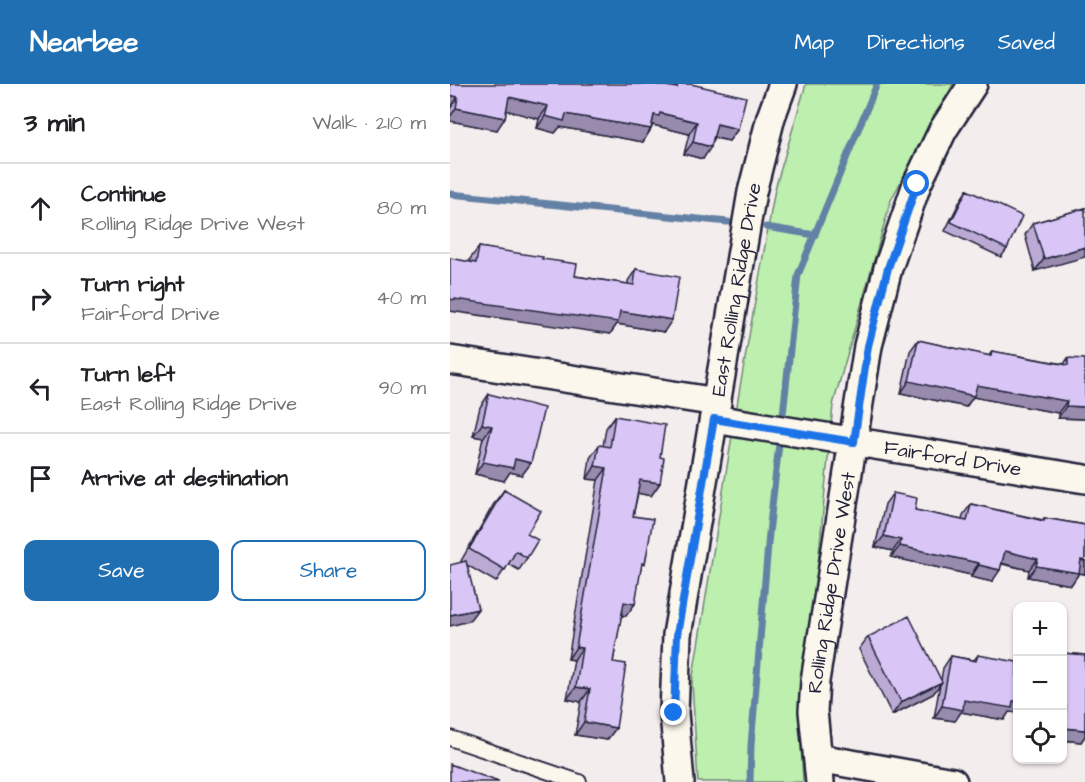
<!DOCTYPE html>
<meta charset="utf-8">
<style>
body{margin:0;font-family:"Architects Daughter",sans-serif;background:#f6f6f6;color:#202124}
.controls{position:absolute;right:18px;bottom:18px;display:grid;overflow:hidden;border-radius:12px;box-shadow:0 2px 4px #0004}
.controls button{width:54px;height:54px;display:grid;place-items:center;padding:0;border:0;border-bottom:2px solid #e0e0e0;background:#fff;color:#202124;font:30px sans-serif}
.stop{position:absolute;width:18px;height:18px;margin:-14px;border:4px solid #1a73e8;border-radius:50%;background:#fff}
.stop.end{background:#1a73e8;border-color:#fff;box-shadow:0 2px 6px #0008}
.list{margin:0;padding:0;list-style:none}
h2{display:flex;justify-content:space-between;align-items:center;height:78px;margin:0;padding:0 24px;font-size:26px}
h2 small{font-size:20px;font-weight:400;color:#757577}
.list li{display:grid;grid-template-columns:39px 1fr auto;gap:18px;align-items:center;box-sizing:border-box;height:90px;padding:0 24px;border-top:2px solid #e0e0e0}
.list b{display:block;font-size:22px;white-space:nowrap}
.list p{margin:0;font-size:20px;white-space:nowrap;color:#757577}
.list em{font-size:20px;font-style:normal;color:#757577}
.actions{display:flex;gap:12px;padding:18px 24px}
.actions a{flex:1;padding:14px 0;border:2px solid #1f6fb2;border-radius:12px;text-align:center;font-size:21px;color:#1f6fb2}
.actions .main{background:#1f6fb2;color:#fff}
.icon{flex:none;width:33px;height:33px;fill:none;stroke:currentColor;stroke-width:2;stroke-linecap:round;stroke-linejoin:round}
.map{position:relative;flex:none;width:635px;height:698px;overflow:hidden}
header{display:flex;align-items:center;gap:36px;box-sizing:border-box;height:84px;padding:0 30px;background:#1f6fb2;color:#fff}
header strong{font-size:28px}
nav{display:flex;gap:33px;margin-inline-start:auto;font-size:21px}
main{display:flex}
aside{flex:1;background:#fff}
.map>svg:first-child{display:block}
.green{fill:#bdefae;stroke:#708874;stroke-width:1.5}
.lines{fill:none;stroke-linecap:round;stroke-linejoin:round}
.stream{stroke:#6381a4;stroke-width:7}
.lane-casing{stroke:#22223b;stroke-width:18}
.street-casing{stroke:#22223b;stroke-width:32}
.lane{stroke:#fbf7ec;stroke-width:14}
.street{stroke:#fbf7ec;stroke-width:27}
.wall{fill:#bbaad4;stroke:#22223b;stroke-width:1.5}
.shaded-wall{fill:#988bad;stroke:#22223b;stroke-width:1.5}
.building{fill:#d9c6f7;stroke:#22223b;stroke-width:1.5}
.route{stroke:#1a73e8;stroke-width:8}
.labels{text-anchor:middle;stroke-width:4.5;stroke-linejoin:round;paint-order:stroke}
.street-label{font-size:20px;fill:#22223b;stroke:#fbf7ec}
</style>
<header>
<strong>Nearbee</strong>
<nav><a>Map</a><a>Directions</a><a>Saved</a></nav>
</header>
<main>
<aside>
<h2>3 min<small>Walk · 210 m</small></h2>
<ul class="list">
<li><svg class="icon" aria-label="ahead" viewBox="0 0 24 24"><path d="M12 20V5M6 11l6-6 6 6"/></svg><div><b>Continue</b><p>Rolling Ridge Drive West</p></div><em>80 m</em></li>
<li><svg class="icon" aria-label="right" viewBox="0 0 24 24"><path d="M7 20v-9h11M14 6l5 5-5 5"/></svg><div><b>Turn right</b><p>Fairford Drive</p></div><em>40 m</em></li>
<li><svg class="icon" aria-label="left" viewBox="0 0 24 24"><path d="M17 20v-9H6M10 6l-5 5 5 5"/></svg><div><b>Turn left</b><p>East Rolling Ridge Drive</p></div><em>90 m</em></li>
<li><svg class="icon" aria-label="arrive" viewBox="0 0 24 24"><path d="M6 21V4h12l-3 4 3 4H6"/></svg><div><b>Arrive at destination</b></div></li>
</ul>
<div class="actions"><a class="main">Save</a><a>Share</a></div>
</aside>
<div class="map">
<svg width="635" height="698" viewBox="0 0 635 698">
<rect width="100%" height="100%" fill="#f4edee"/>
<filter id="ink" filterUnits="userSpaceOnUse"><feTurbulence type="fractalNoise" baseFrequency=".0167" numOctaves="2"/><feDisplacementMap in="SourceGraphic" scale="12" xChannelSelector="R" yChannelSelector="G"/><feConvolveMatrix kernelMatrix="1 2 1 2 8 2 1 2 1" color-interpolation-filters="sRGB"/></filter>
<g filter="url(#ink)">
<path class="green" d="M356,0H503L441,116L383,321L351,661L353,698H248L242,598L290,303L325,105Z"/>
<g class="lines">
<path class="stream" d="M0,110L278,138
M316,143L365,151
M332,340L348,191L427,0
M300,698L301,661L319,449L330,351"/>
<defs>
<path id="lane" d="M0,654L129,698"/>
<g id="street">
<path d="M0,276L267,318"/>
<path id="s1" d="M264,335L635,395"/>
<path d="M368,674L503,698"/>
<path id="s2" d="M230,698L224,629L227,551L302,108L321,33L333,0"/>
<path id="s3" d="M370,698L363,627L365,597L418,262L438,184L467,100L493,46L523,0"/>
</g>
</defs>
<use href="#lane" class="lane-casing"/>
<use href="#street" class="street-casing"/>
<use href="#lane" class="lane"/>
<use href="#street" class="street"/>
</g>
<path class="wall" d="M0,0L224,4L227,0H241L288,45L279,57L264,54L253,75L234,70L239,50L203,41L201,45L193,58L110,43L105,49L87,44L89,35L57,26L47,46L0,37Z
M517,106L557,165L551,173L495,147L511,115Z
M635,124L585,187L575,151L583,139Z
M29,163L92,175L125,192L178,200V197L186,185L214,248L167,240L160,250L20,178V175Z
M468,256L539,272L542,267L614,280L618,274L635,335L608,334V329L523,313L516,323L451,309L460,267Z
M39,310L81,379L72,391L60,388L54,397L25,390L33,354L23,352L30,323Z
M165,332L210,373V399L201,412L188,409L183,432L191,485L176,532H171L163,578L166,644L157,656L125,651L131,618L117,615L124,576L118,575L148,396L137,395L140,374L149,361L153,362L156,344Z
M54,406L77,474L69,486L58,480L46,498L17,481L19,537L12,478L11,477L45,418Z
M443,409L465,426L512,436L513,431L521,420L593,436L594,434L635,441V490L629,489L621,501L578,493L579,486L552,480L542,498L521,493V491L441,473L443,467L425,463L435,420Z
M418,553L491,596L493,584L501,572L524,576L528,571L559,628L554,636L511,628L505,637L484,634L490,600L483,610L442,631L409,565Z
M612,569L635,571V652L631,658L612,656Z"/>
<path class="shaded-wall" d="M0,11L8,13L0,25Z
M59,13L98,22L89,35L51,25Z
M6,24L55,34L47,46L0,37V33Z
M210,29L247,38L239,50L203,41L201,44L204,31Z
M116,30L201,45L193,58L110,43L105,49L87,44L95,32Z
M267,40L288,45L279,57L258,52Z
M243,58L261,63L253,75L234,70Z
M635,163V173L585,187L594,175Z
M0,215H5L170,227L222,236L214,248L167,240L160,250L0,227Z
M459,297L527,301L617,317L608,329L523,313L516,323L451,309Z
M616,322L635,323V335L608,334Z
M32,340L42,342L33,354L23,352Z
M65,375L81,379L72,391L60,388L54,397L25,390L33,378Z
M145,382L157,384L148,396L137,395Z
M190,396L210,399L201,412L182,408Z
M434,452L451,456L443,467L425,463Z
M450,462L529,479L521,491L441,473Z
M555,467L588,475L579,486L547,478Z
M631,476L635,477V490L623,488Z
M529,481L550,486L542,498L521,493Z
M586,482L629,489L621,501L578,493Z
M174,518L185,520L176,532L165,530Z
M28,525L19,537L0,542V531Z
M126,563L132,564L124,576L118,575Z
M492,598L483,610L442,631L451,618Z
M126,603L140,605L131,618L117,615Z
M514,616L567,617V629L559,628L554,636L511,628L505,637L484,634L492,622Z
M134,638L166,644L157,656L125,651Z
M614,644L635,646V652L631,658L612,656V646Z"/>
<path class="building" d="M0,0H203L227,4L228,0H241L296,13L288,45L267,40L261,63L243,58L247,38L210,29L209,32L204,31L201,45L116,30L114,37L95,32L98,22L59,13L55,34L6,24L8,13L0,11Z
M517,106L572,132L557,165L501,138Z
M635,124V163L594,175L583,139Z
M29,163L93,173L92,175L127,180L125,192L184,201L186,185L229,193L222,236L170,227L168,238L5,215V216L0,215V174L26,179Z
M468,256L541,272L542,267L618,281V274L635,275V323L616,322L617,317L527,301L524,312L459,297Z
M39,310L94,324L81,379L65,375L63,384L33,378L42,342L32,340Z
M165,332L215,341L210,373L214,374L210,399L190,396L183,432L203,435L195,480L192,479L185,520L174,518L163,578L176,580L166,644L134,638L140,605L126,603L132,564L126,563L157,384L145,382L149,361L160,363Z
M54,406L91,427L77,450L88,456L77,474L66,467L55,486L19,465Z
M443,409L467,414L465,426L517,437L521,420L594,437V434L635,441V477L631,476L629,489L586,482L588,475L555,467L550,486L529,481V479L450,462L451,456L434,452Z
M16,477L28,525L0,531V481Z
M459,532L492,598L451,618L418,553Z
M612,569L635,571V646L614,644L616,622H612Z
M528,571L567,578V617H563L562,624L514,616L513,626L492,622L501,572L526,577Z
M0,680L16,686L49,698H0Z"/>
</g>
<g class="lines" filter="url(#ink)">
<path class="route" d="M224,629L227,551L264,335L404,358L418,262L438,184L467,100"/>
</g>
<g class="labels">
<g class="street-label">
<text dy="7" stroke="none"><textPath href="#s2" startOffset="498">East Rolling Ridge Drive</textPath></text>
<text dy="7" stroke="none"><textPath href="#s1" startOffset="242">Fairford Drive</textPath></text>
<text dy="7" stroke="none"><textPath href="#s3" startOffset="201">Rolling Ridge Drive West</textPath></text>
</g>
</g>
</svg>
<div class="controls">
<button>+</button>
<button>−</button>
<button><svg class="icon" aria-label="locate" viewBox="0 0 24 24"><circle cx="12" cy="12" r="6"/><path d="M12 2v4M12 18v4M2 12h4M18 12h4"/></svg></button>
</div>
<div class="stop" style="left:467px;top:100px"></div>
<div class="stop end" style="left:224px;top:629px"></div>
</div>
</main>
